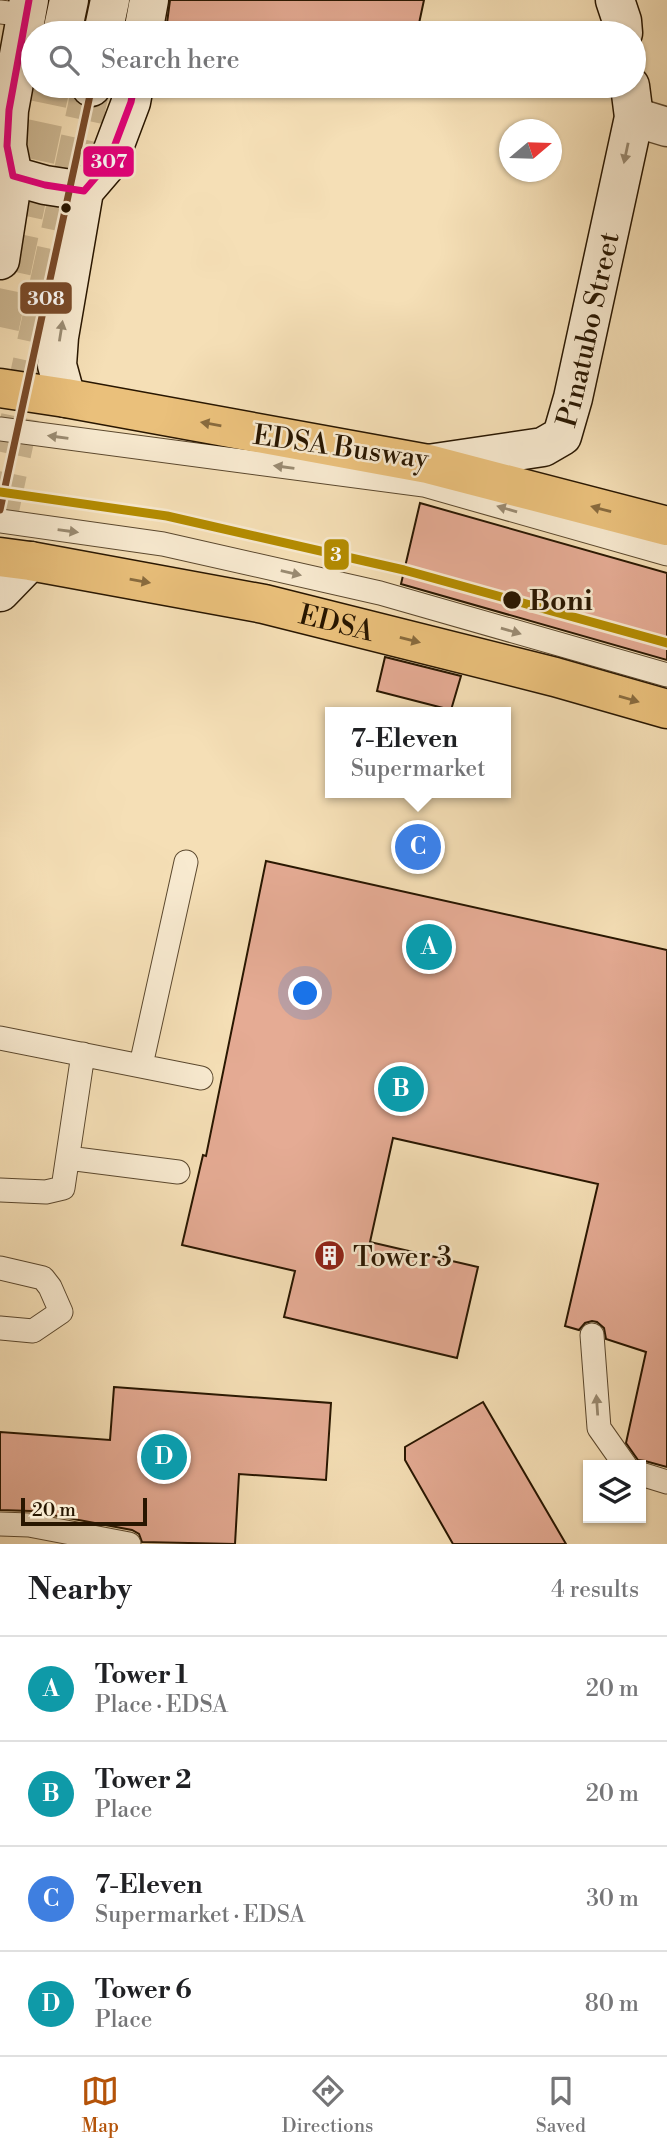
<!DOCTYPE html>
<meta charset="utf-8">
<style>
body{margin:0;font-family:"Libre Bodoni",serif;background:#f2f2f2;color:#202124}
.controls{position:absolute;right:21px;bottom:21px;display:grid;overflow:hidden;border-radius:0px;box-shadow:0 2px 5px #0004}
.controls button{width:63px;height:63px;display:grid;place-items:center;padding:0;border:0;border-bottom:2px solid #e0e0e0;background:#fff;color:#202124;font:35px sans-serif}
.compass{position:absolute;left:499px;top:119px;width:63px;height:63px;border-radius:50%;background:#fff;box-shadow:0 2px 5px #0004;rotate:71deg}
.scale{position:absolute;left:21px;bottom:18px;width:126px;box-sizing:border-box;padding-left:7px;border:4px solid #281600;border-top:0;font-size:19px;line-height:24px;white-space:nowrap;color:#281600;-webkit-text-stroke:5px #f8ead0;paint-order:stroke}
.you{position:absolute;left:306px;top:994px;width:24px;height:24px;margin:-18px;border:5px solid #fff;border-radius:50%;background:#1a73e8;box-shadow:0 0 0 10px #1a73e833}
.badge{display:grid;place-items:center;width:46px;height:46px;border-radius:50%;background:#b45309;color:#fff;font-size:23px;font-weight:700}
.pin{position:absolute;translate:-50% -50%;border:4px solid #fff;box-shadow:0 2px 7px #0006}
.popup{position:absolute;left:325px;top:707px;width:186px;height:91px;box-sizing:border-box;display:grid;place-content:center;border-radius:0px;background:#fff;filter:drop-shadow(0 2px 5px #0005);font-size:23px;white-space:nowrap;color:#757577}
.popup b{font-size:26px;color:#202124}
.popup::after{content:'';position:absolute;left:50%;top:100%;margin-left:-14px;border:14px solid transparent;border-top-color:#fff}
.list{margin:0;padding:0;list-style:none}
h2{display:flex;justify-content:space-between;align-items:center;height:91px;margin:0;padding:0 28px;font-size:30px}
h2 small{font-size:23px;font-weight:400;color:#757577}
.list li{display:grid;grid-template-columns:46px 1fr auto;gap:21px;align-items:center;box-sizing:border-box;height:105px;padding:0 28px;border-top:2px solid #e0e0e0}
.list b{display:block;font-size:26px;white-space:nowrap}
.list p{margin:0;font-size:23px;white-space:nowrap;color:#757577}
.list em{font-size:23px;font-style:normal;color:#757577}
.icon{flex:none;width:38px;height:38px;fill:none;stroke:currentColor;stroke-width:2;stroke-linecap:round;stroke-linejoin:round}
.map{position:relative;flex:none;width:667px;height:1544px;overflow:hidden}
.search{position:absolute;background:#fff;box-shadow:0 2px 5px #0004;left:21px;right:21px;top:21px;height:77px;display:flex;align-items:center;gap:18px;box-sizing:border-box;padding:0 24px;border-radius:38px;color:#757577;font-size:26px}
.sheet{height:511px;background:#fff}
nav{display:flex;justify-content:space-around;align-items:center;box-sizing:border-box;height:98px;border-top:2px solid #e0e0e0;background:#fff;font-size:19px;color:#757577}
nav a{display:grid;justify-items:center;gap:4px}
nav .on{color:#b45309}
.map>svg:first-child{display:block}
.building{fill:#e5ab94;stroke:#281600;stroke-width:2}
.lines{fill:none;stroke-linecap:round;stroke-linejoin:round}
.secondary-tunnel{stroke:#ccb792;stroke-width:38;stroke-dasharray:38 19;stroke-linecap:butt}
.lane-casing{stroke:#5b482e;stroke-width:25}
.street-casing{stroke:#5b482e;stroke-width:41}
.secondary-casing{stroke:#281600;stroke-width:41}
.highway-casing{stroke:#281600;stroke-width:41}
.lane{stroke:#f8ead0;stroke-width:23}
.street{stroke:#f8ead0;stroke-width:38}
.secondary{stroke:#f8ead0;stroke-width:38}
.highway{stroke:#eac07b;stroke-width:38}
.bus-1-casing{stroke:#f8ead0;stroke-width:12}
.bus-2-casing{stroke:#f8ead0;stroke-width:12}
.bus-1{stroke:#7a4b2a;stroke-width:7}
.bus-2{stroke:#e5007d;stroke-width:7}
.rail-1-casing{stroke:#f8ead0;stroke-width:14}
.rail-1{stroke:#b48c00;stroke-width:9}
.oneway{fill:#9a8b72}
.oneway2{fill:#896b3e}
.bus-dot{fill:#281600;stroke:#f8ead0;stroke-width:2.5}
.labels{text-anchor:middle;stroke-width:5;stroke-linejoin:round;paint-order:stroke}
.street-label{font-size:28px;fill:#281600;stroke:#f8ead0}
.stop-label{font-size:28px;font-weight:bold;fill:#281600;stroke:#f8ead0;text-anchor:start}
.poi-label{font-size:28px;fill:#281600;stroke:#f8ead0;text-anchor:start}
.line-badge{stroke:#f8ead0;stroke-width:2.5}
.badge-label{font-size:19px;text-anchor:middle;font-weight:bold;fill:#fff}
</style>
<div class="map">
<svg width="667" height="1544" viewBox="0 0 667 1544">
<rect width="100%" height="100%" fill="#f5dfb6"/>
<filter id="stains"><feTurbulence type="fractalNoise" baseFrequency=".00286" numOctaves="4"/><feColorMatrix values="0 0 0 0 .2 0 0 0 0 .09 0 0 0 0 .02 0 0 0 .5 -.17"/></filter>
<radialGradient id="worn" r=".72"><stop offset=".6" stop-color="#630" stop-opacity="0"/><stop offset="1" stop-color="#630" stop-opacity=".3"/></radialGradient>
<path class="building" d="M170,0H424L417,33H212L167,23Z
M420,503L667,573V660L401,584Z
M385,657L461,676L451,710L377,691Z
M266,861L667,950V1467L645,1461L638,1460L626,1443L646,1352L606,1339L604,1328L597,1322L592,1321L585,1323L579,1330L565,1326L598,1184L393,1138L370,1242L478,1267L457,1358L284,1317L295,1271L182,1245L203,1155L206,1156Z
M114,1387L331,1403L326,1480L239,1474L235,1544L142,1542L139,1534L132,1530L31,1511L0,1510V1432L110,1440Z
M483,1402L566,1544H453L405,1460V1447Z"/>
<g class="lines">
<path class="secondary-tunnel" d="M0,327L51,86
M0,510L91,87"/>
<defs>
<path id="lane" d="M0,12L26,15
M0,429L424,485L667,554
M0,521L163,544L380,593L667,675
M0,1038L201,1078
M141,1065L186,862
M68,1158L178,1172
M0,1190L46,1192L63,1188L83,1054
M0,1268L43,1278L50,1287L61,1312L33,1331L0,1328
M592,1335L599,1428L625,1465
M641,1474L667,1482
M0,1524L29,1525L129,1544"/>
<path id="street" d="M634,117L667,127"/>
<g id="secondary">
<path d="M615,0L622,21L623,33"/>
<path d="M62,33L69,0"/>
<path d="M103,33L110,0"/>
<path d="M143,33L149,0"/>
<path d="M91,87L92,86"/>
<path d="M13,176L45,185L84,191"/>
<path d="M0,260L13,176L7,146L9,110L29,0"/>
<path d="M66,398L57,365L59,337L84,191L108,163L131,102L134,86"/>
<path id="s1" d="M428,464L543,447L562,436L573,398L634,117L630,86"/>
<path d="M0,592L30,561"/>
</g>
<g id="highway">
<path d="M0,388L66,398L428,464L667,526"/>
<path id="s2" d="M0,557L30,561L264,604L555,677L667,709"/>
</g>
</defs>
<use href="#lane" class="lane-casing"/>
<use href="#street" class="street-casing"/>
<use href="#secondary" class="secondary-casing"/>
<use href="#highway" class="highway-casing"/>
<use href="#lane" class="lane"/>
<use href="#street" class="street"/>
<use href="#secondary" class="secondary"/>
<use href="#highway" class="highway"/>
<defs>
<path id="bus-1" d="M0,510L92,86"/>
<path id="bus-2" d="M29,0L9,110L7,146L13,176L45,185L84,191L108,163L131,102L134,86"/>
</defs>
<use href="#bus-1" class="bus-1-casing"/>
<use href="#bus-2" class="bus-2-casing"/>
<use href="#bus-1" class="bus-1"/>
<use href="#bus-2" class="bus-2"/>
<defs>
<path id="rail-1" d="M0,492L167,516L404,570L667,643"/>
</defs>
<use href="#rail-1" class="rail-1-casing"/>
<use href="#rail-1" class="rail-1"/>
</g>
<defs><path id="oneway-solid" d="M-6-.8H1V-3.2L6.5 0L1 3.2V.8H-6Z" transform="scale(1.75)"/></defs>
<g class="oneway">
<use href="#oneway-solid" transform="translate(626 153) rotate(102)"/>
<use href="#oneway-solid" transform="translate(61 331) rotate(-81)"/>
<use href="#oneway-solid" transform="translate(58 437) rotate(-172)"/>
<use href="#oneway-solid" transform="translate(284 467) rotate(-172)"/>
<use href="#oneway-solid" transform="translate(507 509) rotate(-164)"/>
<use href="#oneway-solid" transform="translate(68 531) rotate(8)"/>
<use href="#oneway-solid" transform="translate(291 573) rotate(13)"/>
<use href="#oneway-solid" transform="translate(511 631) rotate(16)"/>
<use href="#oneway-solid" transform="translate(597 1405) rotate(-94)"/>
</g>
<g class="oneway2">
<use href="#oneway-solid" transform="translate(211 424) rotate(-170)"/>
<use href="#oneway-solid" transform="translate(601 509) rotate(-165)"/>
<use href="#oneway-solid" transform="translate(140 581) rotate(10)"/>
<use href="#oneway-solid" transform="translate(410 640) rotate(14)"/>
<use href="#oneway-solid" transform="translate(629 699) rotate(16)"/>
</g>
<defs>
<symbol id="building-disc" viewBox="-11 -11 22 22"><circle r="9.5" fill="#8f2418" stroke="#f8ead0"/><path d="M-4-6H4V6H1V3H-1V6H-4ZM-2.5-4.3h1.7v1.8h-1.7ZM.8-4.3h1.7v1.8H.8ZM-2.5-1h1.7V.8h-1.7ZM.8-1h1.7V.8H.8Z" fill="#fff"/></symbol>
</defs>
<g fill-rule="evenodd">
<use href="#building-disc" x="312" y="1238" width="35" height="35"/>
</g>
<g class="bus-dot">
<circle cx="66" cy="208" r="6"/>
<circle cx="512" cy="600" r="10"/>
</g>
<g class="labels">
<g class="street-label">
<text dy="10" stroke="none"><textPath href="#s1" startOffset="248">Pinatubo Street</textPath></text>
<text transform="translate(341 446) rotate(8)" y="10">EDSA Busway</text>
<text dy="10" stroke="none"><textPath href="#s2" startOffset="343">EDSA</textPath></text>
</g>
<g class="stop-label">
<text x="529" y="610">Boni</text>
</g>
<g class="poi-label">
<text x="353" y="1266">Tower 3</text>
</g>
</g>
<g class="line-badge">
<rect x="82" y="145" width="53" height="33" rx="7" fill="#e5007d"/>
<rect x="19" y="281" width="54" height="34" rx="7" fill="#7a4b2a"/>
<rect x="323" y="538" width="27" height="33" rx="7" fill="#b48c00"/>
</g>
<g class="badge-label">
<text x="109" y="168">307</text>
<text x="46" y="305">308</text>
<text x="336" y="561">3</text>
</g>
<rect width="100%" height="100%" filter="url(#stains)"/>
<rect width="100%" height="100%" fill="url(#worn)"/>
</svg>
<div class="controls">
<button><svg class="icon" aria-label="layers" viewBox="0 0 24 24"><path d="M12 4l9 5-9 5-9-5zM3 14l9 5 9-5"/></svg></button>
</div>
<svg class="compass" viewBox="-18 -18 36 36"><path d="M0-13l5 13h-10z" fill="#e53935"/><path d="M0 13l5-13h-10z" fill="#757577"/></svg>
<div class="scale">20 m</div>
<div class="you"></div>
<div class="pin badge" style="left:429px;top:947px;background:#0f9aa8">A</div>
<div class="pin badge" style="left:401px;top:1089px;background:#0f9aa8">B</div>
<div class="pin badge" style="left:418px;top:847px;background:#3f7fe0">C</div>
<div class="popup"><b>7-Eleven</b>Supermarket</div>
<div class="pin badge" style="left:164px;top:1457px;background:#0f9aa8">D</div>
<div class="search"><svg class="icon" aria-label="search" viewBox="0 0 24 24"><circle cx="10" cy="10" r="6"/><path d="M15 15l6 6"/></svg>Search here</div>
</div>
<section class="sheet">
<h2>Nearby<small>4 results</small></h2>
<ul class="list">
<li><span class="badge" style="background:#0f9aa8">A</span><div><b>Tower 1</b><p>Place · EDSA</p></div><em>20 m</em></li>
<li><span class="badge" style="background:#0f9aa8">B</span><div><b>Tower 2</b><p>Place</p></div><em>20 m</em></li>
<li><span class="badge" style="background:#3f7fe0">C</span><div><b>7-Eleven</b><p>Supermarket · EDSA</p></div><em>30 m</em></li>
<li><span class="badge" style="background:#0f9aa8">D</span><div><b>Tower 6</b><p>Place</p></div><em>80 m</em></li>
</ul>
</section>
<nav>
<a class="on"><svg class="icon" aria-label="map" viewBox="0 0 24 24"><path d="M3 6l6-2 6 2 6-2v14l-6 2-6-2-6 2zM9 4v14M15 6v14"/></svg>Map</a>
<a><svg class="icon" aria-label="directions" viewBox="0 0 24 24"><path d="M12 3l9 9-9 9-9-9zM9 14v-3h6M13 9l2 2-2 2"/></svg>Directions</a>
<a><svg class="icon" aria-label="saved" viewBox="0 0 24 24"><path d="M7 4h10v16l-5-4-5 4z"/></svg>Saved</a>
</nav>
